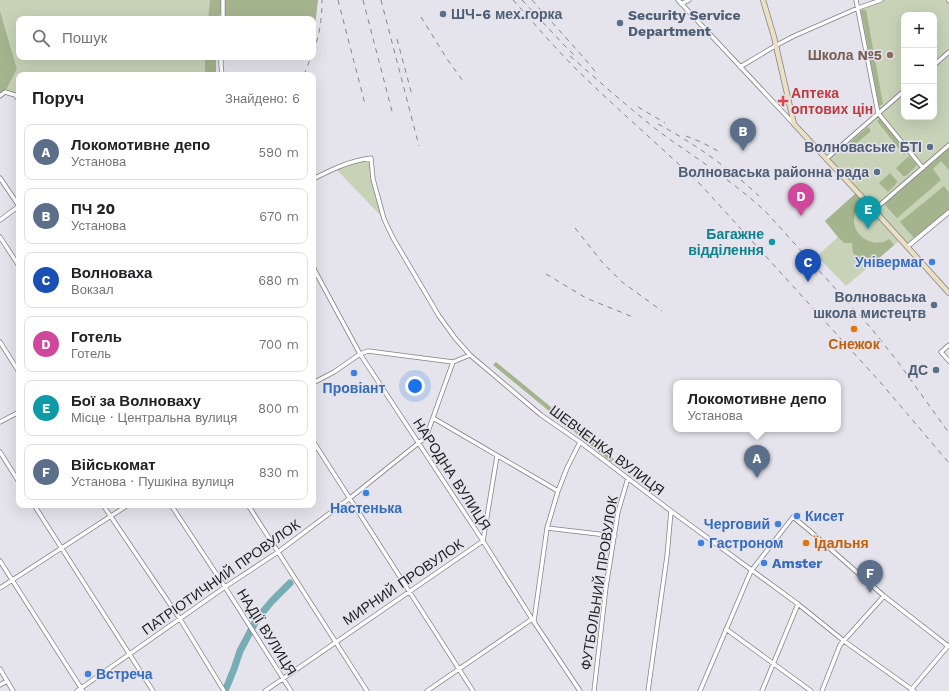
<!DOCTYPE html>
<html lang="uk">
<meta charset="utf-8">
<style>
body{margin:0;font-family:"Work Sans",sans-serif;background:#f6f6f6;color:#202124}
.controls{position:absolute;right:12px;top:12px;display:grid;overflow:hidden;border-radius:8px;box-shadow:0 4px 16px #0002}
.controls button{width:36px;height:36px;display:grid;place-items:center;padding:0;border:0;border-bottom:1px solid #e0e0e0;background:#fff;color:#202124;font:20px sans-serif}
.you{position:absolute;left:415px;top:386px;width:14px;height:14px;margin:-10px;border:3px solid #fff;border-radius:50%;background:#1a73e8;box-shadow:0 0 0 6px #1a73e833}
.badge{display:grid;place-items:center;width:26px;height:26px;border-radius:50%;background:#2563eb;color:#fff;font-size:13px;font-weight:700}
.pin{position:absolute;translate:-50% -33px;filter:drop-shadow(0 1px 2px #0008)}
.pin::after{content:'';position:absolute;top:21px;width:14px;height:12px;background:inherit;clip-path:polygon(0 0,100% 0,50% 100%)}
.popup{position:absolute;left:673px;top:380px;width:168px;height:52px;box-sizing:border-box;display:grid;place-content:center;border-radius:8px;background:#fff;filter:drop-shadow(0 1px 3px #0005);font-size:13px;white-space:nowrap;color:#757577}
.popup b{font-size:15px;color:#202124}
.popup::after{content:'';position:absolute;left:50%;top:100%;margin-left:-8px;border:8px solid transparent;border-top-color:#fff}
.list{margin:0;padding:0;list-style:none}
h2{display:flex;justify-content:space-between;align-items:center;height:52px;margin:0;padding:0 16px;font-size:17px}
h2 small{font-size:13px;font-weight:400;color:#757577}
.list li{display:grid;grid-template-columns:26px 1fr auto;gap:12px;align-items:center;box-sizing:border-box;height:56px;margin:0 8px 8px;padding:0 8px;border:1px solid #e0e0e0;border-radius:8px}
.list b{display:block;font-size:15px;white-space:nowrap}
.list p{margin:0;font-size:13px;white-space:nowrap;color:#757577}
.list em{font-size:13px;font-style:normal;color:#757577}
.icon{flex:none;width:22px;height:22px;fill:none;stroke:currentColor;stroke-width:2;stroke-linecap:round;stroke-linejoin:round}
.map{position:relative;flex:none;width:949px;height:691px;overflow:hidden}
.search{position:absolute;background:#fff;box-shadow:0 4px 16px #0002;left:16px;top:16px;width:300px;height:44px;display:flex;align-items:center;gap:10px;box-sizing:border-box;padding:0 14px;border-radius:8px;color:#757577;font-size:15px}
.panel{position:absolute;background:#fff;box-shadow:0 4px 16px #0002;left:16px;top:72px;width:300px;height:436px;border-radius:8px}
.map>svg:first-child{display:block}
.green{fill:#c7d2b7;fill-rule:evenodd}
.forest{fill:#a4b48d}
.lines{fill:none;stroke-linecap:round;stroke-linejoin:round}
.river{stroke:#77aeb3;stroke-width:7}
.minor-casing{stroke:#828189;stroke-width:5}
.tertiary-casing{stroke:#828189;stroke-width:5.5}
.secondary-casing{stroke:#828189;stroke-width:6}
.minor{stroke:#fff;stroke-width:3.5}
.tertiary{stroke:#fff;stroke-width:4}
.secondary{stroke:#ece0c3;stroke-width:4.5}
.rail{stroke:#86858b;stroke-width:1;stroke-dasharray:5 5;stroke-linecap:butt}
.service-dot{fill:#5c6f8a;stroke:#e5e4ec;stroke-width:1.5}
.education-dot{fill:#8d6e63;stroke:#e5e4ec;stroke-width:1.5}
.health-dot{fill:#e0444e;stroke:#e5e4ec;stroke-width:1.5}
.culture-dot{fill:#0f9aa8;stroke:#e5e4ec;stroke-width:1.5}
.shop-dot{fill:#3f7fe0;stroke:#e5e4ec;stroke-width:1.5}
.food-dot{fill:#e8710a;stroke:#e5e4ec;stroke-width:1.5}
.labels{text-anchor:middle;stroke-width:3;stroke-linejoin:round;paint-order:stroke}
.service-label{font-size:14px;font-weight:bold;fill:#4e5e75;stroke:#e5e4ec;text-anchor:end}
.education-label{font-size:14px;font-weight:bold;fill:#785e54;stroke:#e5e4ec;text-anchor:end}
.health-label{font-size:14px;font-weight:bold;fill:#be3a42;stroke:#e5e4ec;text-anchor:start}
.culture-label{font-size:14px;font-weight:bold;fill:#0d838f;stroke:#e5e4ec;text-anchor:end}
.shop-label{font-size:14px;font-weight:bold;fill:#366cbe;stroke:#e5e4ec;text-anchor:start}
.food-label{font-size:14px;font-weight:bold;fill:#c56008;stroke:#e5e4ec}
.street-label{font-size:14px;fill:#212124;stroke:#e5e4ec}
</style>
<div class="map">
<svg width="949" height="691" viewBox="0 0 949 691">
<rect width="100%" height="100%" fill="#e5e4ec"/>
<path class="green" d="M0,0H210L208,19H19V57H205V75H19V100L15,95L5,92L17,69L0,11Z
M881,0H949V212L908,246L828,158L878,113L858,8ZM904,15H934V117H904Z
M371,158L373,179L383,218L335,168Z
M856,193L899,241L846,286L817,256L838,237L825,221Z"/>
<path class="forest" d="M210,0H318L314,35L313,19H224L220,14L219,19H208Z
M861,10H866L883,104L879,106Z
M0,11L17,69L5,92L0,96Z
M205,57H216V75H205Z
M880,118L907,152L904,155L877,121Z
M868,127L871,131L847,151L844,147Z
M949,148V170L941,161L933,169L941,180L897,218L884,204Z
M909,156L917,165L906,176H903L896,168Z
M890,173L897,181L896,184L888,192L879,183Z
M944,186L949,193V209L914,238L900,222Z
M856,193L864,202C860,207 855,212 854,218C852,233 869,246 883,242C885,242 887,240 889,239L894,245L868,268L853,253L852,243H844L838,237L825,221Z
M496,362L614,459L611,462L493,365Z"/>
<g class="lines">
<path class="river" d="M225,691L234,669L240,651L257,619L272,601L290,583"/>
<defs>
<path id="minor" d="M678,0L793,123
M856,0L878,113L923,168
M949,0V1
M681,4L689,0
M223,19V0
M221,57V65L222,75
M934,65L949,52
M740,67L775,46L794,36L858,8L881,0
M0,96L5,92L15,95L19,100
M826,159L904,91
M0,178L19,206
M313,179C333,169 349,161 371,158L373,179L384,219L393,238L439,316L455,338L470,355L541,415L580,442L671,511L798,604L844,641L914,691
M874,210L949,145
M0,220L19,206
M0,237L19,266
M313,265L315,271L360,354L483,541L532,619L580,691
M0,342L19,372
M949,345L941,352L949,361
M313,383L334,372L360,354L368,351L453,362L470,355
M433,418L558,491L547,528L534,621
M0,422L19,412
M313,441L473,691
M0,452L19,482
M558,491L567,468L580,442
M34,505L153,691
M103,505L180,619L224,691
M171,505L225,587L291,691
M248,505L367,691
M547,528L615,536
M0,561L83,691
M0,588L128,505
M726,629L811,691
M0,669L13,691
M0,685L7,681
M911,690L949,645
M77,691L225,587L278,552L350,498L426,437L453,362
M265,691L483,541L497,456
M427,691L532,619
M594,691L606,587L618,512L628,478
M648,691L667,556L671,511
M700,691L751,571L793,517L810,531L884,596L948,646
M762,691L798,604
M822,691L840,645L866,616L884,596"/>
<path id="tertiary" d="M907,247L949,212"/>
<path id="secondary" d="M763,0L774,37L794,124L874,210L949,293"/>
</defs>
<use href="#minor" class="minor-casing"/>
<use href="#tertiary" class="tertiary-casing"/>
<use href="#secondary" class="secondary-casing"/>
<use href="#minor" class="minor"/>
<use href="#tertiary" class="tertiary"/>
<use href="#secondary" class="secondary"/>
<path class="rail" d="M338,0L365,104
M363,0L393,115
M381,0L419,146
M513,0C534,23 554,47 576,69C617,109 660,146 701,185L881,383L949,463
M522,0L563,44L577,58
M532,0L585,59L598,75
M421,17L447,59L463,81
M397,39L412,95
M313,52C320,34 322,19 322,0
M570,56C600,82 630,109 661,133C697,159 734,182 766,212L871,328L898,362L949,433
M304,75L311,57
M638,107L665,123
M658,124C694,143 730,169 759,196
M686,136L701,142L718,151
M575,228L602,262L622,282L662,311
M546,274L586,298L633,317"/>
</g>
<g class="service-dot">
<circle cx="443" cy="14" r="4"/>
<circle cx="620" cy="23" r="4"/>
<circle cx="930" cy="147" r="4"/>
<circle cx="877" cy="172" r="4"/>
<circle cx="934" cy="305" r="4"/>
<circle cx="936" cy="370" r="4"/>
</g>
<circle class="education-dot" cx="890" cy="55" r="4"/>
<path class="health-dot" d="M781 95h4v4h4v4h-4v4h-4v-4h-4v-4h4z"/>
<circle class="culture-dot" cx="772" cy="242" r="4"/>
<g class="shop-dot">
<circle cx="932" cy="262" r="4"/>
<circle cx="354" cy="373" r="4"/>
<circle cx="366" cy="493" r="4"/>
<circle cx="797" cy="516" r="4"/>
<circle cx="778" cy="524" r="4"/>
<circle cx="701" cy="543" r="4"/>
<circle cx="764" cy="563" r="4"/>
<circle cx="88" cy="674" r="4"/>
</g>
<g class="food-dot">
<circle cx="854" cy="329" r="4"/>
<circle cx="806" cy="543" r="4"/>
</g>
<g class="labels">
<g class="service-label">
<text x="451" y="19" text-anchor="start">ШЧ-6 мех.горка</text>
<text x="628" y="20" text-anchor="start">Security Service<tspan x="628" dy="16">Department</tspan></text>
<text x="922" y="152">Волноваське БТІ</text>
<text x="869" y="177">Волноваська районна рада</text>
<text x="926" y="302">Волноваська<tspan x="926" dy="16">школа мистецтв</tspan></text>
<text x="928" y="375">ДС</text>
</g>
<g class="education-label">
<text x="882" y="60">Школа №5</text>
</g>
<g class="health-label">
<text x="791" y="98">Аптека<tspan x="791" dy="16">оптових цін</tspan></text>
</g>
<g class="culture-label">
<text x="764" y="239">Багажне<tspan x="764" dy="16">відділення</tspan></text>
</g>
<g class="shop-label">
<text x="924" y="267" text-anchor="end">Універмаг</text>
<text x="354" y="393" text-anchor="middle">Провіант</text>
<text x="366" y="513" text-anchor="middle">Настенька</text>
<text x="805" y="521">Кисет</text>
<text x="770" y="529" text-anchor="end">Черговий</text>
<text x="709" y="548">Гастроном</text>
<text x="772" y="568">Amster</text>
<text x="96" y="679">Встреча</text>
</g>
<g class="food-label">
<text x="854" y="349">Снежок</text>
<text x="814" y="548" text-anchor="start">Їдальня</text>
</g>
<g class="street-label">
<text transform="translate(607 450) rotate(37)" y="5">ШЕВЧЕНКА ВУЛИЦЯ</text>
<text transform="translate(452 474) rotate(57)" y="5">НАРОДНА ВУЛИЦЯ</text>
<text transform="translate(221 577) rotate(-35)" y="5">ПАТРІОТИЧНИЙ ПРОВУЛОК</text>
<text transform="translate(403 582) rotate(-34)" y="5">МИРНИЙ ПРОВУЛОК</text>
<text transform="translate(599 583) rotate(-81)" y="5">ФУТБОЛЬНИЙ ПРОВУЛОК</text>
<text transform="translate(267 632) rotate(58)" y="5">НАДІЇ ВУЛИЦЯ</text>
</g>
</g>
</svg>
<div class="controls">
<button>+</button>
<button>−</button>
<button><svg class="icon" aria-label="layers" viewBox="0 0 24 24"><path d="M12 4l9 5-9 5-9-5zM3 14l9 5 9-5"/></svg></button>
</div>
<div class="you"></div>
<div class="pin badge" style="left:757px;top:478px;background:#5c6f8a">A</div>
<div class="popup"><b>Локомотивне депо</b>Установа</div>
<div class="pin badge" style="left:743px;top:151px;background:#5c6f8a">B</div>
<div class="pin badge" style="left:808px;top:282px;background:#1a4fb4">C</div>
<div class="pin badge" style="left:801px;top:216px;background:#d1479c">D</div>
<div class="pin badge" style="left:868px;top:229px;background:#0f9aa8">E</div>
<div class="pin badge" style="left:870px;top:593px;background:#5c6f8a">F</div>
<div class="search"><svg class="icon" aria-label="search" viewBox="0 0 24 24"><circle cx="10" cy="10" r="6"/><path d="M15 15l6 6"/></svg>Пошук</div>
<section class="panel">
<h2>Поруч<small>Знайдено: 6</small></h2>
<ul class="list">
<li><span class="badge" style="background:#5c6f8a">A</span><div><b>Локомотивне депо</b><p>Установа</p></div><em>590 m</em></li>
<li><span class="badge" style="background:#5c6f8a">B</span><div><b>ПЧ 20</b><p>Установа</p></div><em>670 m</em></li>
<li><span class="badge" style="background:#1a4fb4">C</span><div><b>Волноваха</b><p>Вокзал</p></div><em>680 m</em></li>
<li><span class="badge" style="background:#d1479c">D</span><div><b>Готель</b><p>Готель</p></div><em>700 m</em></li>
<li><span class="badge" style="background:#0f9aa8">E</span><div><b>Бої за Волноваху</b><p>Місце · Центральна вулиця</p></div><em>800 m</em></li>
<li><span class="badge" style="background:#5c6f8a">F</span><div><b>Військомат</b><p>Установа · Пушкіна вулиця</p></div><em>830 m</em></li>
</ul>
</section>
</div>
